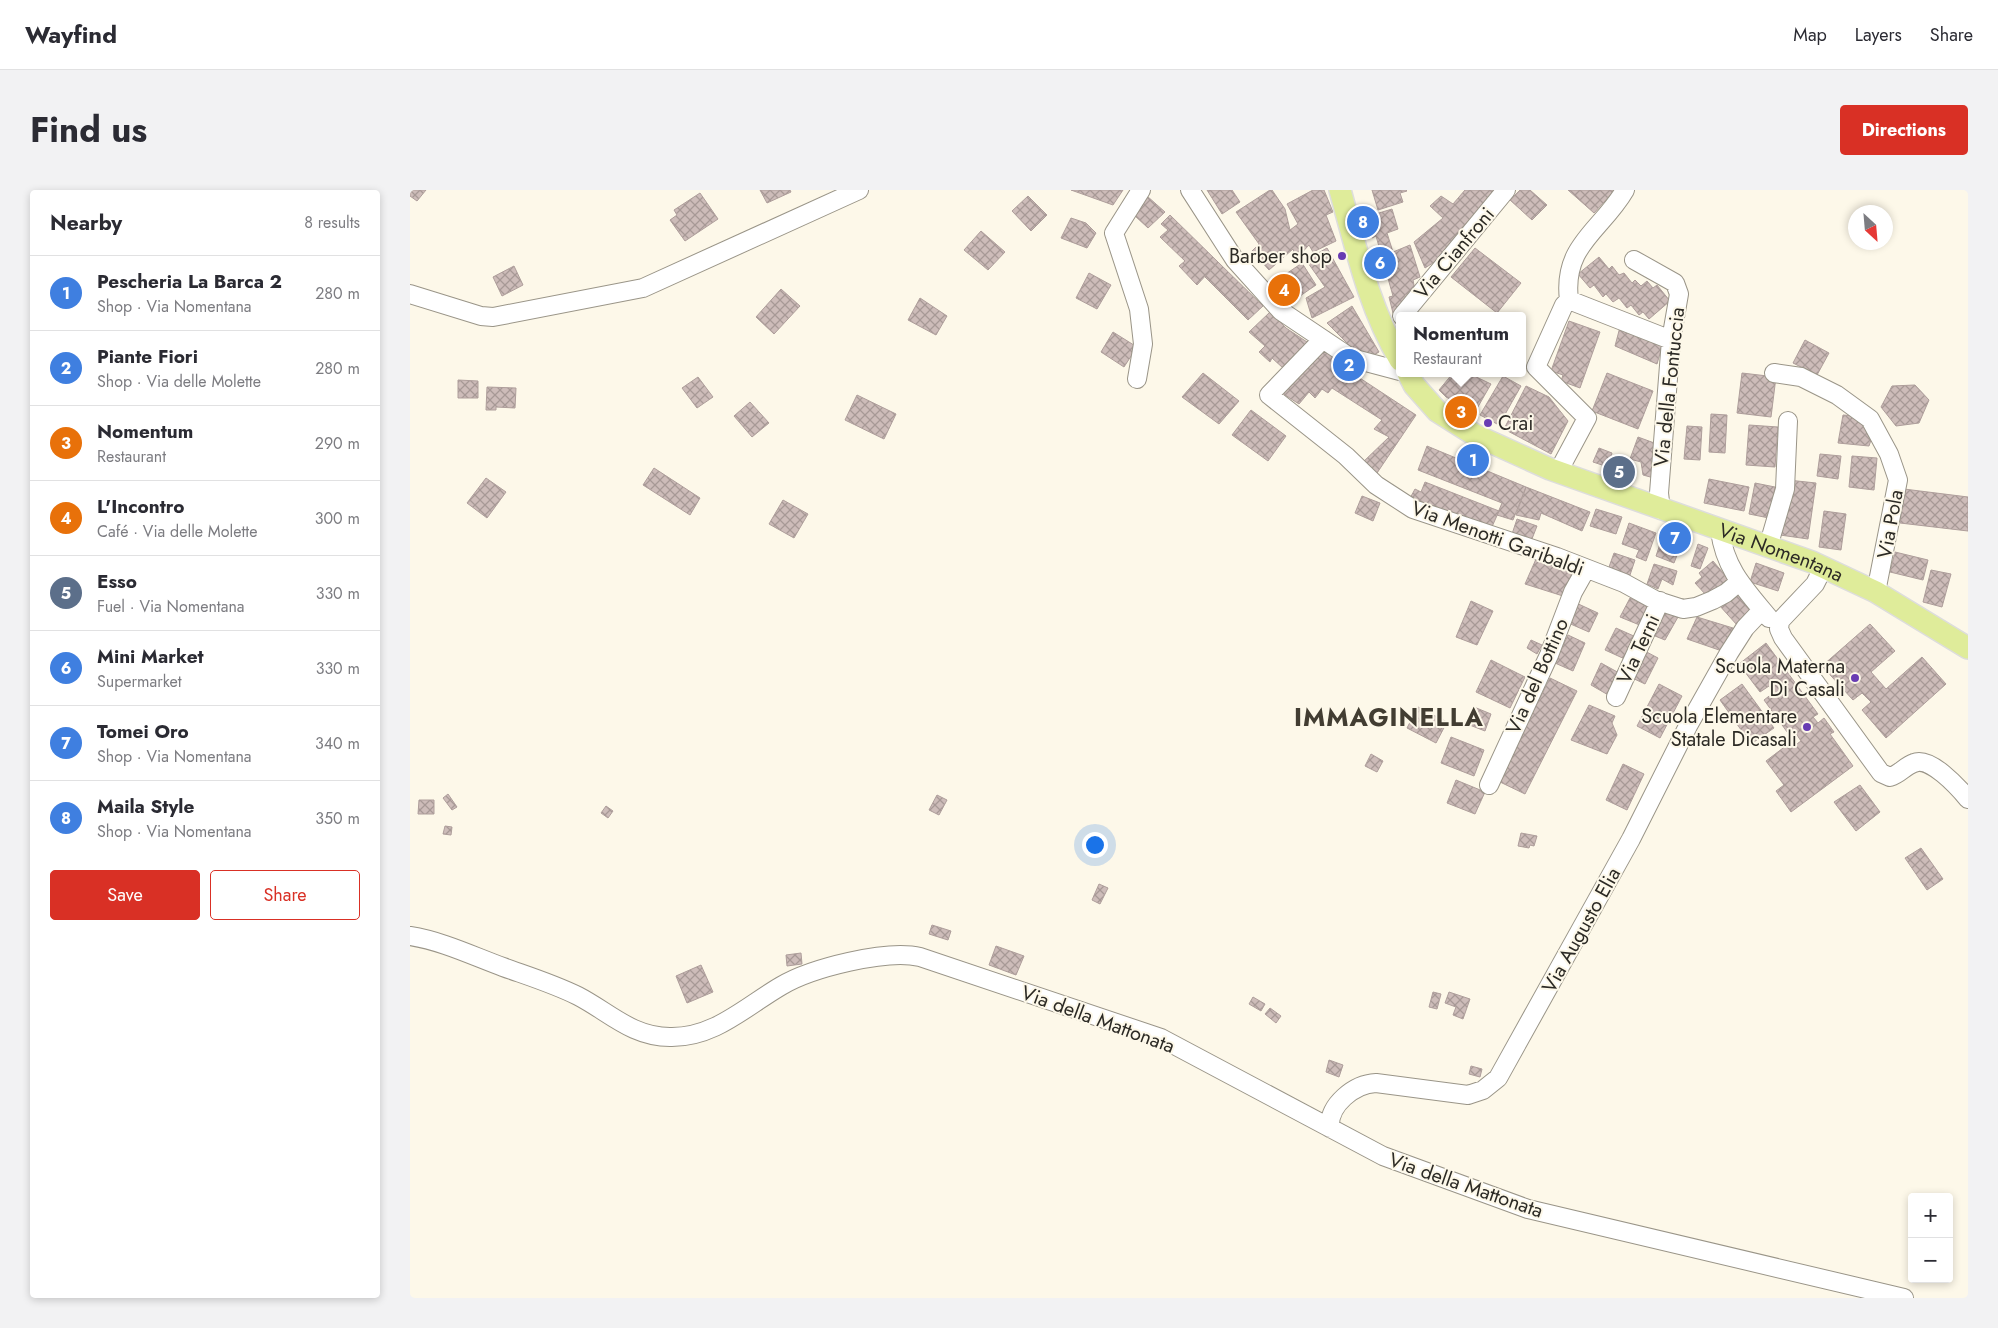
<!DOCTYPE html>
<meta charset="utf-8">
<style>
body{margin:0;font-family:Jost,sans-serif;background:#f2f2f3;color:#2b2b33}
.controls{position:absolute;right:15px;bottom:15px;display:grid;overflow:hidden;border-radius:5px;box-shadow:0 2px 8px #0003}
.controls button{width:45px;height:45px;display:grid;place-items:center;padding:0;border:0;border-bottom:1px solid #e1e1e2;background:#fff;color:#2b2b33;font:25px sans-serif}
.compass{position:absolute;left:1438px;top:15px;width:45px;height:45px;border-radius:50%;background:#fff;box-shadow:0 2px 8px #0003;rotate:154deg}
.you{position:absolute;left:684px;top:654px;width:18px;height:18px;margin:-12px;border:4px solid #fff;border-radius:50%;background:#1a73e8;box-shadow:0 0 0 8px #1a73e833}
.badge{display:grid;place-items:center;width:32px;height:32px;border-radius:50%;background:#d93025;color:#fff;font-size:16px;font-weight:700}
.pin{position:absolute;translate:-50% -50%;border:2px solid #fff;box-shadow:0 1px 5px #0006}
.popup{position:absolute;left:986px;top:122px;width:130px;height:65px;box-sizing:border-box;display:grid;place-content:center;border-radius:5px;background:#fff;filter:drop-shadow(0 1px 4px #0005);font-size:16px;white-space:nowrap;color:#7c7c81}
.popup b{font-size:19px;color:#2b2b33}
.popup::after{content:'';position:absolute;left:50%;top:100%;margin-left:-10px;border:10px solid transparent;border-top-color:#fff}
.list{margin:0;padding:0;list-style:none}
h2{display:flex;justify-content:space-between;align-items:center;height:65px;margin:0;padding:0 20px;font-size:21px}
h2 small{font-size:16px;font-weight:400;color:#7c7c81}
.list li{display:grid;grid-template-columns:32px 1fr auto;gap:15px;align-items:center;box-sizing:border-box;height:75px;padding:0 20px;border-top:1px solid #e1e1e2}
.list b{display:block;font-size:19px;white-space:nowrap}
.list p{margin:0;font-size:16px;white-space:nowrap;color:#7c7c81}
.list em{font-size:16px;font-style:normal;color:#7c7c81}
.actions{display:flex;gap:10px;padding:15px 20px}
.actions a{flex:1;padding:11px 0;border:1px solid #d93025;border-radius:5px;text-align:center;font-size:18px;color:#d93025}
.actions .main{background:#d93025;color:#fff}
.map{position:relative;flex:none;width:1558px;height:1108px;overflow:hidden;border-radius:5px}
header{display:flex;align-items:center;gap:30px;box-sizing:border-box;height:70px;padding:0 25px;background:#fff;border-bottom:1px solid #e1e1e2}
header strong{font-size:24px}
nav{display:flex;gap:28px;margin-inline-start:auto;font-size:18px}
.intro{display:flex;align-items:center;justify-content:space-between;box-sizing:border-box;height:120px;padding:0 30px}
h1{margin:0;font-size:35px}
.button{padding:12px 22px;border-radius:5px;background:#d93025;color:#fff;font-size:18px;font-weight:700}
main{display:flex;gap:30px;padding:0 30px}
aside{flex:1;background:#fff;border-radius:5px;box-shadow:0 2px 8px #0003}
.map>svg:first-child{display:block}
.building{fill:url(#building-cross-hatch);stroke:#ae9e9b}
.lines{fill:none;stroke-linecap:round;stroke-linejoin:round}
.minor-casing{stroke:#9a9588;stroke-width:20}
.major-casing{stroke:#dddddc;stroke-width:24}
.minor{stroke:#fff;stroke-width:18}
.major{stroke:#dfec9a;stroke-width:21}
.poi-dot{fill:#683cb3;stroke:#fdf8e9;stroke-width:2}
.labels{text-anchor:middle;stroke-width:4;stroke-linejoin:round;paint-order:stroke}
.street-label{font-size:20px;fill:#2c2a25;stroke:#fdf8e9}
.poi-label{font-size:20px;fill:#2c2a25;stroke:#fdf8e9;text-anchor:end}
.district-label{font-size:25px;font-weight:bold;letter-spacing:1px;fill:#423d32;stroke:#fdf8e9}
</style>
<header>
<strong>Wayfind</strong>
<nav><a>Map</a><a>Layers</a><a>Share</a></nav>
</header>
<div class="intro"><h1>Find us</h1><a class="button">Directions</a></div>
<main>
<aside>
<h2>Nearby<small>8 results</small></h2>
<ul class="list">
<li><span class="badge" style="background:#3f7fe0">1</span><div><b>Pescheria La Barca 2</b><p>Shop · Via Nomentana</p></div><em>280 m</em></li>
<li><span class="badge" style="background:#3f7fe0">2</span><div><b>Piante Fiori</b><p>Shop · Via delle Molette</p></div><em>280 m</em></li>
<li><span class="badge" style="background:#e8710a">3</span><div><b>Nomentum</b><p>Restaurant</p></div><em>290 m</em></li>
<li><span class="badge" style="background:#e8710a">4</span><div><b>L'Incontro</b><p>Café · Via delle Molette</p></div><em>300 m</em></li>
<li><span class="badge" style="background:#5c6f8a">5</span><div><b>Esso</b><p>Fuel · Via Nomentana</p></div><em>330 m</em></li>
<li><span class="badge" style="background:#3f7fe0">6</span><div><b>Mini Market</b><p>Supermarket</p></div><em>330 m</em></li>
<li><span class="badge" style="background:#3f7fe0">7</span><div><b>Tomei Oro</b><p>Shop · Via Nomentana</p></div><em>340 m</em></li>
<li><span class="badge" style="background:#3f7fe0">8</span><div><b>Maila Style</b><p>Shop · Via Nomentana</p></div><em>350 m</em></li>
</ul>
<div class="actions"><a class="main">Save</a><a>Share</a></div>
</aside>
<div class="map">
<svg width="1558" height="1108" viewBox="0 0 1558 1108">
<defs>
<pattern id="building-cross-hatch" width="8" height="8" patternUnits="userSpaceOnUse" patternTransform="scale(1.25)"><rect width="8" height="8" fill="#cdbcb9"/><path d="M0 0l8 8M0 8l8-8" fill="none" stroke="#a79996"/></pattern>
</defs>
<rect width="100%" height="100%" fill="#fdf8e9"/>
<path class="building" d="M0,0H16L7,11L0,6Z
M350,0H380L381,2L357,13Z
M661,0H713L703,15Z
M797,0H822L830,12L812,24Z
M860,0H862L875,19L880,40L888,34L877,14L903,0H914L923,22L916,25L926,51L903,62L899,55L886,69L883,59L859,80L842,61L849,54L826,22Z
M962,0H996L997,1L990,3L993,12L968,20Z
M1055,0H1089L1029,69L1015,78L1004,52L1033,28L1020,16L1031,6L1043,14Z
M1110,0H1120L1137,15L1122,30L1100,10Z
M1158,0H1204V1L1184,23Z
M290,3L308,29L275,51L260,30L267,25L264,20Z
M618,6L637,25L621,41L602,21Z
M737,6L755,22L738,38L724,25Z
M982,19L988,39L977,43L983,62L1000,55L1010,87L1003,90L1005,100L995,105L996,111L983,123L979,107L983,106L966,46L962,48L956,27Z
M760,25L808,72L787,95L769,76L775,71L750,47L758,40L751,34Z
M661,28L676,33L686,43L677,58L651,48Z
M571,41L595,62L578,80L554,60Z
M917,58L944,107L902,128L896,108L915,97L896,70Z
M1065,58L1111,93L1087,123L1041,87Z
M1189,67L1199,79L1202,76L1209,85L1214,83L1222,93L1225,90L1231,96L1237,91L1243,98L1247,95L1260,111L1239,129L1233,122L1229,125L1221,115L1217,118L1209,108L1203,112L1196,104L1193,107L1184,95L1180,98L1168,84Z
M808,72L853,116L838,130L795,87Z
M892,73L906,95L887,108L870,88Z
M104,76L113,95L92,106L83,87Z
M679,83L701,95L687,119L666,108Z
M371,99L390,116L364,144L346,127Z
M510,108L537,126L526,145L498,130Z
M942,116L969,162L957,169L943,159L917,133Z
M860,122L876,138L897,152L873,178L862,168L860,172L849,162L855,156L839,142Z
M1159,131L1190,142L1170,198L1151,191L1153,185L1141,181Z
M1210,137L1253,153L1247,174L1205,156Z
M703,142L727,157L714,177L691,162Z
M1395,150L1419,163L1407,185L1383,173Z
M912,157L934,170L930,175L1006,225L965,286L951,274L979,247L964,239L972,230L922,198L918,203L912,199L905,208L899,202L889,214L872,203Z
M793,183L829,211L809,234L772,207Z
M1043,183H1058L1081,194L1065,222L1036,207L1029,200Z
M1197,183L1243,201L1228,239L1182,221Z
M1332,183L1366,187L1361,227L1327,223Z
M1093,186L1111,196L1089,235L1070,225Z
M288,187L303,207L287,218L272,198Z
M48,190L68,191V208H48Z
M1505,195L1519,210L1509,233L1486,236L1471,217L1482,196Z
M1116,196L1139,207L1158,231L1141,264L1094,239Z
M77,197L106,198L105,218L86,217V220H76Z
M447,205L486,224L474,249L435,230Z
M340,212L359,233L342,247L324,226Z
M841,220L876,246L858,271L822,245Z
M1301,224L1317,225L1315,263L1299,262Z
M1433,225L1445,226L1462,247L1459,256L1428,253Z
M1339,235L1368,237L1365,277L1336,275Z
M1277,236L1292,237L1290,270L1274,269Z
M1228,247L1247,254L1241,273L1244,288L1233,285L1231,272L1220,269Z
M1017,256L1116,297L1103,330L1087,325L1092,313L1008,280Z
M1189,258L1202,263L1198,277L1183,272Z
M1410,264L1431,266L1428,289L1407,286Z
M1442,266L1467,268L1464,300L1439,297Z
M244,278L290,308L280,325L233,295Z
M76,288L96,302L77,328L57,313Z
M1299,289L1339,297L1334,321L1294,313Z
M1378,290L1406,293L1398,349L1370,345Z
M1015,292L1089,321L1081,339L999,310L1005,299L1011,302Z
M1345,293L1365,297L1359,328L1339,324Z
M1116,297L1180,322L1172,341L1131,323L1129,330L1106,325Z
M1494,299L1558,307V341L1490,333Z
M952,306L970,313L963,331L945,323Z
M373,310L398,324L384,348L359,334Z
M1186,319L1212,327L1206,344L1180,336Z
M1414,321L1436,324L1431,360L1409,357Z
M1107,329L1127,336L1120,354L1101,347Z
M1219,333L1246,343L1236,371L1226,367L1229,360L1212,354Z
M1252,348L1271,355L1264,373L1246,366Z
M1288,354L1298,358L1290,379L1281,376Z
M1485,362L1518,370L1513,390L1480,382Z
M1204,363L1225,370L1220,385L1199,377Z
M1126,369L1162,383L1153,406L1115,394Z
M1303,371L1320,391L1309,400L1304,399L1296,405L1285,393L1292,387L1289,383Z
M1346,373L1374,383L1368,401L1340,392Z
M1244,374L1267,381L1263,395L1252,389L1248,399L1237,394Z
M1521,380L1541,384L1532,417L1513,412Z
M1327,399L1344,419L1327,435L1309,415Z
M1220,408L1240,418L1232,436L1210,427Z
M1061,411L1083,421L1067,455L1046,447Z
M1164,412L1188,423L1179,442L1156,432Z
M1251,419L1268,427L1255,450L1240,444Z
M1287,427L1323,438L1312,461L1277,449Z
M1460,434L1485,461L1461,482L1476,499L1512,467L1536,494L1476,548L1452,520L1461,512L1452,503L1443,510L1412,476Z
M1206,438L1226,447L1217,470L1195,460Z
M1158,445L1175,453L1163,481L1145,473Z
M1121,450L1132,455L1127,464L1117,458Z
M1356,453L1408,524L1403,527L1408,533L1414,528L1424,542L1420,544L1443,576L1381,622L1366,601L1374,595L1356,571L1377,555L1380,559L1391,551L1385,542L1380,546L1354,510L1363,503L1359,496L1350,502L1329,474Z
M1231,459L1248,468L1235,494L1218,486Z
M1081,470L1115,487L1100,518L1066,502Z
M1191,473L1211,484L1200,506L1181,495Z
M1140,488L1167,501L1115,604L1088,591Z
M1249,494L1272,506L1250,548L1227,536Z
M1332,494L1364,538L1341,554L1310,510Z
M1179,515L1205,526L1202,533L1207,545L1197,564L1161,550Z
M1008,517L1037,532L1026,553L997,538Z
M1064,517L1081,524L1075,541L1057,534Z
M1041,547L1074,560L1064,586L1031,573Z
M961,564L973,571L967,582L955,576Z
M1213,574L1234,584L1217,620L1196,610Z
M1046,590L1075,602L1065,624L1037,613Z
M1450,595L1470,622L1446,641L1424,612Z
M38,604L47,617L42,620L33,608Z
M527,605L537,610L529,625L519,620Z
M9,610H24V624H8Z
M196,616L203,621L198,628L191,623Z
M35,636L42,637L41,645L33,644Z
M1111,643L1127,646L1124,656L1120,655L1119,658L1108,656Z
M1511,658L1533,689L1517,700L1495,668Z
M689,694L698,698L690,714L682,710Z
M522,735L541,741L538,750L519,744Z
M586,756L614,766L606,785L579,775Z
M391,763L392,774L377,776L376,765Z
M291,775L303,802L277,813L266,786Z
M1023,802L1031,804L1027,819L1019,817Z
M1039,802L1060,809L1053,829L1043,825L1046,817L1035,813Z
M843,807L855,814L851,821L839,814Z
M860,818L871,826L866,833L855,824Z
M919,870L933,875L929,887L916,882Z
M1061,876L1072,879L1070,887L1059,884Z"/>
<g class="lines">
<defs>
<path id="minor" d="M780,0L825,70L871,121L941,168L990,181
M1215,0C1192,40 1152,55 1159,110L1261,150
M1224,70L1265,93L1269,104L1261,150L1249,303L1251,320
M0,104L71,126L83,127L233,98L449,0
M992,126L1096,0
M913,149L859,205L936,266L966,295L1003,319L1147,367L1214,393L1245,410L1273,419L1286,417L1303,410L1316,403L1329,392
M1364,183L1391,187L1427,205L1460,229L1479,264L1488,290L1466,402
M727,189L733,154L729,119L704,43L731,0
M1148,282L1177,228L1126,177L1154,115L1159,110
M1310,341C1315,379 1335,399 1359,428
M1358,357L1375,299L1378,231
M1413,378L1405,394L1370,431L1369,439L1373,448L1471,583L1480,587C1490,584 1495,576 1504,573C1520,566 1548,597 1558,609
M1206,507L1250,411
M1079,595L1139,465L1163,402L1176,379
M0,746C32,751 63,766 93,777C118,786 144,794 168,806C199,822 222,847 260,847C304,848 335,817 371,796C401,778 477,759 510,767L751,848L973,966L1118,1019L1494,1108
M920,938C918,915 944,894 966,893L1058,905L1073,900L1088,888L1221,649L1279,534L1319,463L1335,438L1352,420"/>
<g id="major">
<path d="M930,0C946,58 959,118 990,170"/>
<path id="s1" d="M998,183L1004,195L1027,221L1065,245L1140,279L1402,372L1466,402L1558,458"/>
</g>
</defs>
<use href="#minor" class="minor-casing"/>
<use href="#major" class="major-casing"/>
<use href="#minor" class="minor"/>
<use href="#major" class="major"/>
</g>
<g class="poi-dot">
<circle cx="932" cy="66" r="5"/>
<circle cx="1078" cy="233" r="5"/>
<circle cx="1445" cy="488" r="5"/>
<circle cx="1397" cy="537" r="5"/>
</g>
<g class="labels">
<g class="street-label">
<text transform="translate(1044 63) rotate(-50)" y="7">Via Cianfroni</text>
<text transform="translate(1259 197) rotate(-84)" y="7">Via della Fontuccia</text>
<text transform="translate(1480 334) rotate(-80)" y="7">Via Pola</text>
<text transform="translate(1088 348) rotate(20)" y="7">Via Menotti Garibaldi</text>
<text dy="7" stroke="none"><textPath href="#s1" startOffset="421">Via Nomentana</textPath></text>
<text transform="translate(1228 459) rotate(-65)" y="7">Via Terni</text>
<text transform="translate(1127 486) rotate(-66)" y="7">Via del Bottino</text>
<text transform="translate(1171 740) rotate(-61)" y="7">Via Augusto Elia</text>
<text transform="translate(688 829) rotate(20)" y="7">Via della Mattonata</text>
<text transform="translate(1056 995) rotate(19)" y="7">Via della Mattonata</text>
</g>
<g class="poi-label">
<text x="922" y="73">Barber shop</text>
<text x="1088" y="240" text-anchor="start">Crai</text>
<text x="1435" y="483">Scuola Materna<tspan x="1435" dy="23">Di Casali</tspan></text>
<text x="1387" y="533">Scuola Elementare<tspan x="1387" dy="23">Statale Dicasali</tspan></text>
</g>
<g class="district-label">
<text x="979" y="536">IMMAGINELLA</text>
</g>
</g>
</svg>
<div class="controls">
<button>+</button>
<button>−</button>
</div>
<svg class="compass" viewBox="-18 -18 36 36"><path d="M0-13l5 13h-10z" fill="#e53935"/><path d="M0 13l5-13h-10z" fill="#7c7c81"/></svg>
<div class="you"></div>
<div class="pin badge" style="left:1063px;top:270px;background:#3f7fe0">1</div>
<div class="pin badge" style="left:939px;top:175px;background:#3f7fe0">2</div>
<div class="pin badge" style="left:1051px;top:222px;background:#e8710a">3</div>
<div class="popup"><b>Nomentum</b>Restaurant</div>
<div class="pin badge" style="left:874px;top:100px;background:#e8710a">4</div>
<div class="pin badge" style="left:1209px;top:282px;background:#5c6f8a">5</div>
<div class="pin badge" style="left:970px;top:73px;background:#3f7fe0">6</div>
<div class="pin badge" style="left:1265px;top:348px;background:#3f7fe0">7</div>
<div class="pin badge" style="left:953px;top:32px;background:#3f7fe0">8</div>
</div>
</main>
